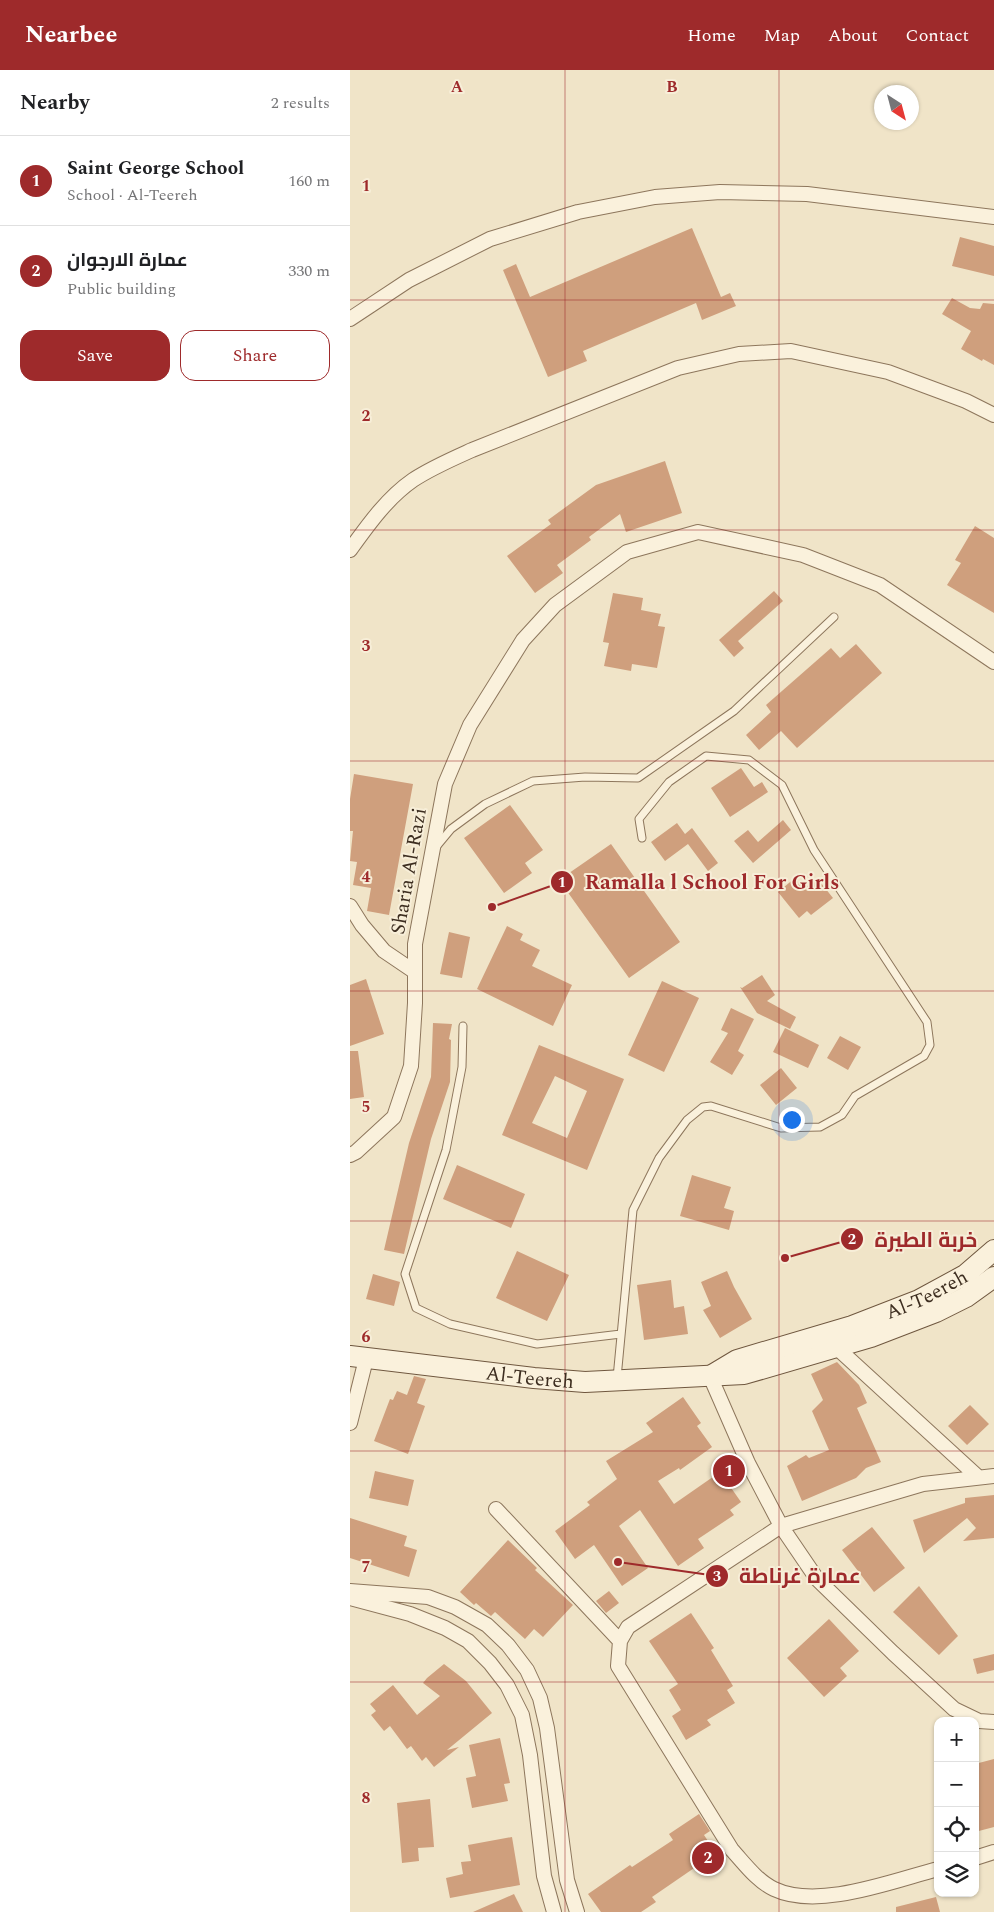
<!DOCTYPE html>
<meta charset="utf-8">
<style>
body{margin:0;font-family:Spectral,Cairo,serif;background:#f6f6f6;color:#202124}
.controls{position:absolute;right:15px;bottom:15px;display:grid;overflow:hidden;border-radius:10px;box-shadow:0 1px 4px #0004}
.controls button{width:45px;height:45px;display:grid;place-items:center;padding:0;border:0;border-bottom:1px solid #e0e0e0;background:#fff;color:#202124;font:25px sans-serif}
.compass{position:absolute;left:524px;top:15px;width:45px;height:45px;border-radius:50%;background:#fff;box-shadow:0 1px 4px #0004;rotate:144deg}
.you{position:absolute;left:441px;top:1049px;width:18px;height:18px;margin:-12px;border:4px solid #fff;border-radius:50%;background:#1a73e8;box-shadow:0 0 0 8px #1a73e833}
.badge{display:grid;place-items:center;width:32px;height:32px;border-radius:50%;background:#9e2a2b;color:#fff;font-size:16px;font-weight:700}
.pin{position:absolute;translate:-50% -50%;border:2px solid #fff;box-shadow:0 1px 5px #0006}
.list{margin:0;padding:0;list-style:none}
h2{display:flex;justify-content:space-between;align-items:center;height:65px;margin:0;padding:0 20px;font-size:21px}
h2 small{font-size:16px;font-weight:400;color:#757577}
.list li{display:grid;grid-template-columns:32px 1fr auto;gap:15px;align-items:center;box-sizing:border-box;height:90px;padding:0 20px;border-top:1px solid #e0e0e0}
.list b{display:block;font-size:19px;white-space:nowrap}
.list p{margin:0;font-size:16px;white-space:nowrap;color:#757577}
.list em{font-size:16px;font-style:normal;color:#757577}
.actions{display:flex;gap:10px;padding:15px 20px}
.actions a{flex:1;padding:11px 0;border:1px solid #9e2a2b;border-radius:15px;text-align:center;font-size:18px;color:#9e2a2b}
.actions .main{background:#9e2a2b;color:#fff}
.icon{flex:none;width:28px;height:28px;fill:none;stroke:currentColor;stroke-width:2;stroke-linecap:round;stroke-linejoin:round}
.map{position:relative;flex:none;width:644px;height:1842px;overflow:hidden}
header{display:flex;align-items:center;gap:30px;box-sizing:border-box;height:70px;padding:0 25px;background:#9e2a2b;color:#fff}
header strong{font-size:24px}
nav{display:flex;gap:28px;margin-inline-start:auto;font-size:18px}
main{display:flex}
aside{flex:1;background:#fff}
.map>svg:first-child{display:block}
.building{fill:#cf9f7d;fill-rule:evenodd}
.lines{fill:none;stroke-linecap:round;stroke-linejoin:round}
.service-casing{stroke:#8d765c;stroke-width:9}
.minor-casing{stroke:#8d765c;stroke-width:16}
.secondary-casing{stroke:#6f573f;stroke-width:22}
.service{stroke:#faf1dc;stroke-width:7}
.minor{stroke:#faf1dc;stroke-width:14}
.secondary{stroke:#faf1dc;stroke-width:20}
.grid{fill:none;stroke:#9e2a2b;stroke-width:1;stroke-opacity:0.55}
.labels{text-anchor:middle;stroke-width:4;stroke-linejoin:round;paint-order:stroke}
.street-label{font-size:20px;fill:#3d2e20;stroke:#f7eed8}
.grid-label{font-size:16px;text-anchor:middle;font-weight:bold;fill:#9e2a2b;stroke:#f7eed8;stroke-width:4;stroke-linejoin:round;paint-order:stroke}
.leader{fill:none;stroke:#9e2a2b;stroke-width:2}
.callout-dot{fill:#9e2a2b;stroke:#f7eed8;stroke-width:2}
.mark-label{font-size:15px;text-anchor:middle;font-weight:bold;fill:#fff}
.callout-label{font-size:21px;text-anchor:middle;font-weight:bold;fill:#9e2a2b;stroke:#f7eed8;stroke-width:4;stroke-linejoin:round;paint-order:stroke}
</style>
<header>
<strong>Nearbee</strong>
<nav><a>Home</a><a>Map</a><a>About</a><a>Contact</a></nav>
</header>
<main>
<aside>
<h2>Nearby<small>2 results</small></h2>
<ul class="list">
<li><span class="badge">1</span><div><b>Saint George School</b><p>School · Al-Teereh</p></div><em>160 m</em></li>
<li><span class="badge">2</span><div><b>عمارة الارجوان</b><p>Public building</p></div><em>330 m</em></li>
</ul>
<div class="actions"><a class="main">Save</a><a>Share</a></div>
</aside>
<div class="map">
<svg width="644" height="1842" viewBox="0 0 644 1842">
<rect width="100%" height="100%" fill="#f0e4c8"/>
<path class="building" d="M342,158L371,227L380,223L386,236L352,250L346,233L233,281L237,291L198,307L153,200L166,194L180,227Z
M610,167L644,176V206L602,196Z
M602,228L620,238L630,239L633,233L644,234V295L633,289L632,291L611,279L621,261L592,244Z
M315,391L332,443L276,462L270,444L239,467L241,470L207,495L213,503L185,523L157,486L201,454L198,450L246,415Z
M625,456L644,468V543L597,515L611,493L605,490Z
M424,521L433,531L388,571L394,578L384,587L369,570Z
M263,523L293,528L291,540L311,544L308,556L315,557L307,598L282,594L281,601L254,596L259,573L253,572Z
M506,574L532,603L447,678L431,661L409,680L396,665L421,642L416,635L481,578L490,588Z
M391,698L404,717L412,712L418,722L380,747L361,718Z
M4,704L63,714L39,845L17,841L21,818L3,815L7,792L0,791L3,761H0V729Z
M160,735L193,780L175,793L182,803L154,823L114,768Z
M433,750L441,760L403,793L384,771L398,760L408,772Z
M327,753L335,764L342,758L368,793L358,801L338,774L315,791L301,772Z
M261,774L330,872L279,908L209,810Z
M445,808L454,819L467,808L483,828L461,845L457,841L449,848L428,822Z
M157,856L173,864L170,870L190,880L182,896L222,915L203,956L127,919Z
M99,862L120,867L112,908L90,904Z
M412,905L425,925L417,931L446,947L440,959L407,943L390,917L392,918Z
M16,909L34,964L0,976V915Z
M312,911L349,928L314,1002L278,985Z
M381,938L404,949L388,981L394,985L382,1005L360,992L378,963L371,960Z
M83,953L102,954L99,969L101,970L100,1012L81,1069L54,1184L34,1180L59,1073L81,1007Z
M435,958L469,975L458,998L423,982Z
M490,966L511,977L498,1000L477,988Z
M189,975L274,1009L237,1100L152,1065ZM205,1006L237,1021L217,1068L182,1053Z
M0,981H8L14,1027L0,1029Z
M431,998L447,1018L426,1035L410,1015Z
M107,1095L175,1124L161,1158L93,1129Z
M342,1105L381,1117L374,1138L384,1141L379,1160L330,1146Z
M167,1181L219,1205L197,1251L146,1228Z
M377,1201L384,1217L402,1249L370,1268L353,1240L361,1236L351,1212Z
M23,1204L50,1212L44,1236L16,1229Z
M321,1210L324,1238L334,1236L338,1264L294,1270L287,1215Z
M487,1292L509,1315L517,1333L507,1338L531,1392L516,1398L506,1408L452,1431L437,1396L456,1385L459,1388L479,1380L462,1341L473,1330L461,1304Z
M64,1306L76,1309L67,1333L75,1336L58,1384L24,1371L40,1329L43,1330L47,1321L57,1325Z
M333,1327L351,1353L347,1356L362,1377L330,1400L329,1398L308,1411L324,1434L370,1402L391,1432L380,1440L384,1445L348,1469L354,1478L328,1496L290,1440L269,1456L298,1498L272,1516L244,1475L225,1489L205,1461L240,1435L237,1432L267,1409L256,1391L303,1362L296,1353Z
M620,1335L639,1354L617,1375L598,1356Z
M25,1401L64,1410L58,1436L19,1428Z
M644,1425V1468L613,1471L626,1458L617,1448L574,1483L563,1450L615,1433V1428Z
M0,1448L57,1466L54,1476L67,1480L59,1507L0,1488Z
M522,1457L555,1498L524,1522L492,1480Z
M158,1470L187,1498L185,1500L223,1535L193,1567L184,1559L175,1569L145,1542L141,1546L126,1533L124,1535L110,1522Z
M569,1516L608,1566L589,1585L543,1542Z
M259,1521L269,1533L256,1543L246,1531Z
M341,1543L364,1578L361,1580L383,1616L377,1620L385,1633L357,1650L361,1655L336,1670L322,1646L331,1640L319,1620L328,1614L299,1571Z
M479,1549L509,1581L490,1598L497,1606L474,1627L437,1588Z
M644,1584V1600L627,1604L623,1589Z
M94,1594L116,1611L142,1643L97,1680L109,1677L84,1697L76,1687L72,1691L61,1676L57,1679L40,1656L34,1661L21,1645L26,1641L20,1634L43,1615L67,1645L90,1626L73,1613L77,1608Z
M150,1668L160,1713L154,1714L158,1731L122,1738L116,1708L126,1706L119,1675Z
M644,1689V1757L625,1762V1694Z
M80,1729L84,1777L68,1778L69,1791L52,1793L47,1733Z
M349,1744L360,1761L354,1765L366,1783L302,1827L306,1832L291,1842H251L238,1824L280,1795L282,1797L323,1770L319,1764Z
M162,1767L170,1815L100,1828L96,1808L113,1804L111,1792L121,1791L118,1775Z
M164,1824L173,1842H123Z
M586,1827L590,1842H546V1837Z"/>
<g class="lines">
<defs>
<path id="service" d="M86,777L101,759L135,734L183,711L235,707L288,708L384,641L484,547
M113,956L112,997L96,1080L55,1204L66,1238L100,1254L187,1274L271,1264
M267,1308L283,1140L309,1088L337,1050L353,1037L361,1036L431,1058L470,1057L492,1045L505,1026L574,986L580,975L577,952L464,780L432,715L399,690L356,686L319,712L289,749L292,768"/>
<path id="minor" d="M0,249L59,210L140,169L228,142L305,127L370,122L457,124L644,147
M0,480C18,455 37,428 63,410C81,398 102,389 122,380L328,298L389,284L441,281L538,302L616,331L644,345
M0,836L12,855L34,881L65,902
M0,1085L6,1082L44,1047L61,996L65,933V874L95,714L120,655L173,570L205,535L277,482L348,462L453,485L530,515L644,592
M486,1277L628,1407
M360,1306L398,1393L431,1456L467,1509L543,1583L604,1639L629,1651L644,1652
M0,1353L16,1289
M146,1439L270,1571
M0,1521L78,1527L105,1537L137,1555L158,1575L177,1600L190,1628L197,1658L217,1810L227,1842
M0,1528L60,1544L95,1558L118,1571L140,1593L157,1615L172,1645L180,1685L194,1806L204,1842
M625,1788L644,1782
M588,1799C542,1811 468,1840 424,1819C407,1811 394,1793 382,1780L268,1596L270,1571L278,1557L431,1456L573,1414L644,1406"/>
<g id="secondary">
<path id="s1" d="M0,1286L184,1308L235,1312L394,1304L521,1267L586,1242L616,1227L644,1207"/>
<path id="s2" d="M362,1305L387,1290L502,1256L569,1230L615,1205L644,1180"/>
</g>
</defs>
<use href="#service" class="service-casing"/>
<use href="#minor" class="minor-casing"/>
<use href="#secondary" class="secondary-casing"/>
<use href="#service" class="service"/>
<use href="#minor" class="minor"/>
<use href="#secondary" class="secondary"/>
</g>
<path class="grid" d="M215,0V1842M429,0V1842M0,230H644M0,460H644M0,691H644M0,921H644M0,1151H644M0,1381H644M0,1612H644"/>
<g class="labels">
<g class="street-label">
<text transform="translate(58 801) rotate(-80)" y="7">Sharia Al-Razi</text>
<text dy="7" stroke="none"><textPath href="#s2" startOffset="230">Al-Teereh</textPath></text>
<text dy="7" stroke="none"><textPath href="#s1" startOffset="181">Al-Teereh</textPath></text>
</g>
</g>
<g class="grid-label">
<text x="107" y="22">A</text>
<text x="322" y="22">B</text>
<text x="16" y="121">1</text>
<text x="16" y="351">2</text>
<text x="16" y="581">3</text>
<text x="16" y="812">4</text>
<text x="16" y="1042">5</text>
<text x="16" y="1272">6</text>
<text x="16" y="1502">7</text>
<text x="16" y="1733">8</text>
</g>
<path class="leader" d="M142 837L212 812M435 1188L502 1169M268 1492L367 1506"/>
<g class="callout-dot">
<circle cx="142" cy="837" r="5"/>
<circle cx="435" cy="1188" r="5"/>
<circle cx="268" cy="1492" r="5"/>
<circle cx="212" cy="812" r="12"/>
<circle cx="502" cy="1169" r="12"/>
<circle cx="367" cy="1506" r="12"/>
</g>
<g class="mark-label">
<text x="212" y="817">1</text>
<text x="502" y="1174">2</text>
<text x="367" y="1511">3</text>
</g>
<g class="callout-label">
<text x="362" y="819">Ramalla l School For Girls</text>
<text x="576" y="1177">خربة الطيرة</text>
<text x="450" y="1513">عمارة غرناطة</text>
</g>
</svg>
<div class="controls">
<button>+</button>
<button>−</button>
<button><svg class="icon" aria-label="locate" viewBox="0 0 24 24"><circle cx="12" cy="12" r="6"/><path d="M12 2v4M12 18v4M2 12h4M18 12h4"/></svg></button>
<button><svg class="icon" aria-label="layers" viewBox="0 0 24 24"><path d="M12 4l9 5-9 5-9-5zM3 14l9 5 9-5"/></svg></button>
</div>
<svg class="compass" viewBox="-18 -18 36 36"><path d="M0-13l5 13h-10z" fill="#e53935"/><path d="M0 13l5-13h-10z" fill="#757577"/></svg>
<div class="you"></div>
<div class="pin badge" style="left:379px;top:1401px">1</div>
<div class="pin badge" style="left:358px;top:1788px">2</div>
</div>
</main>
